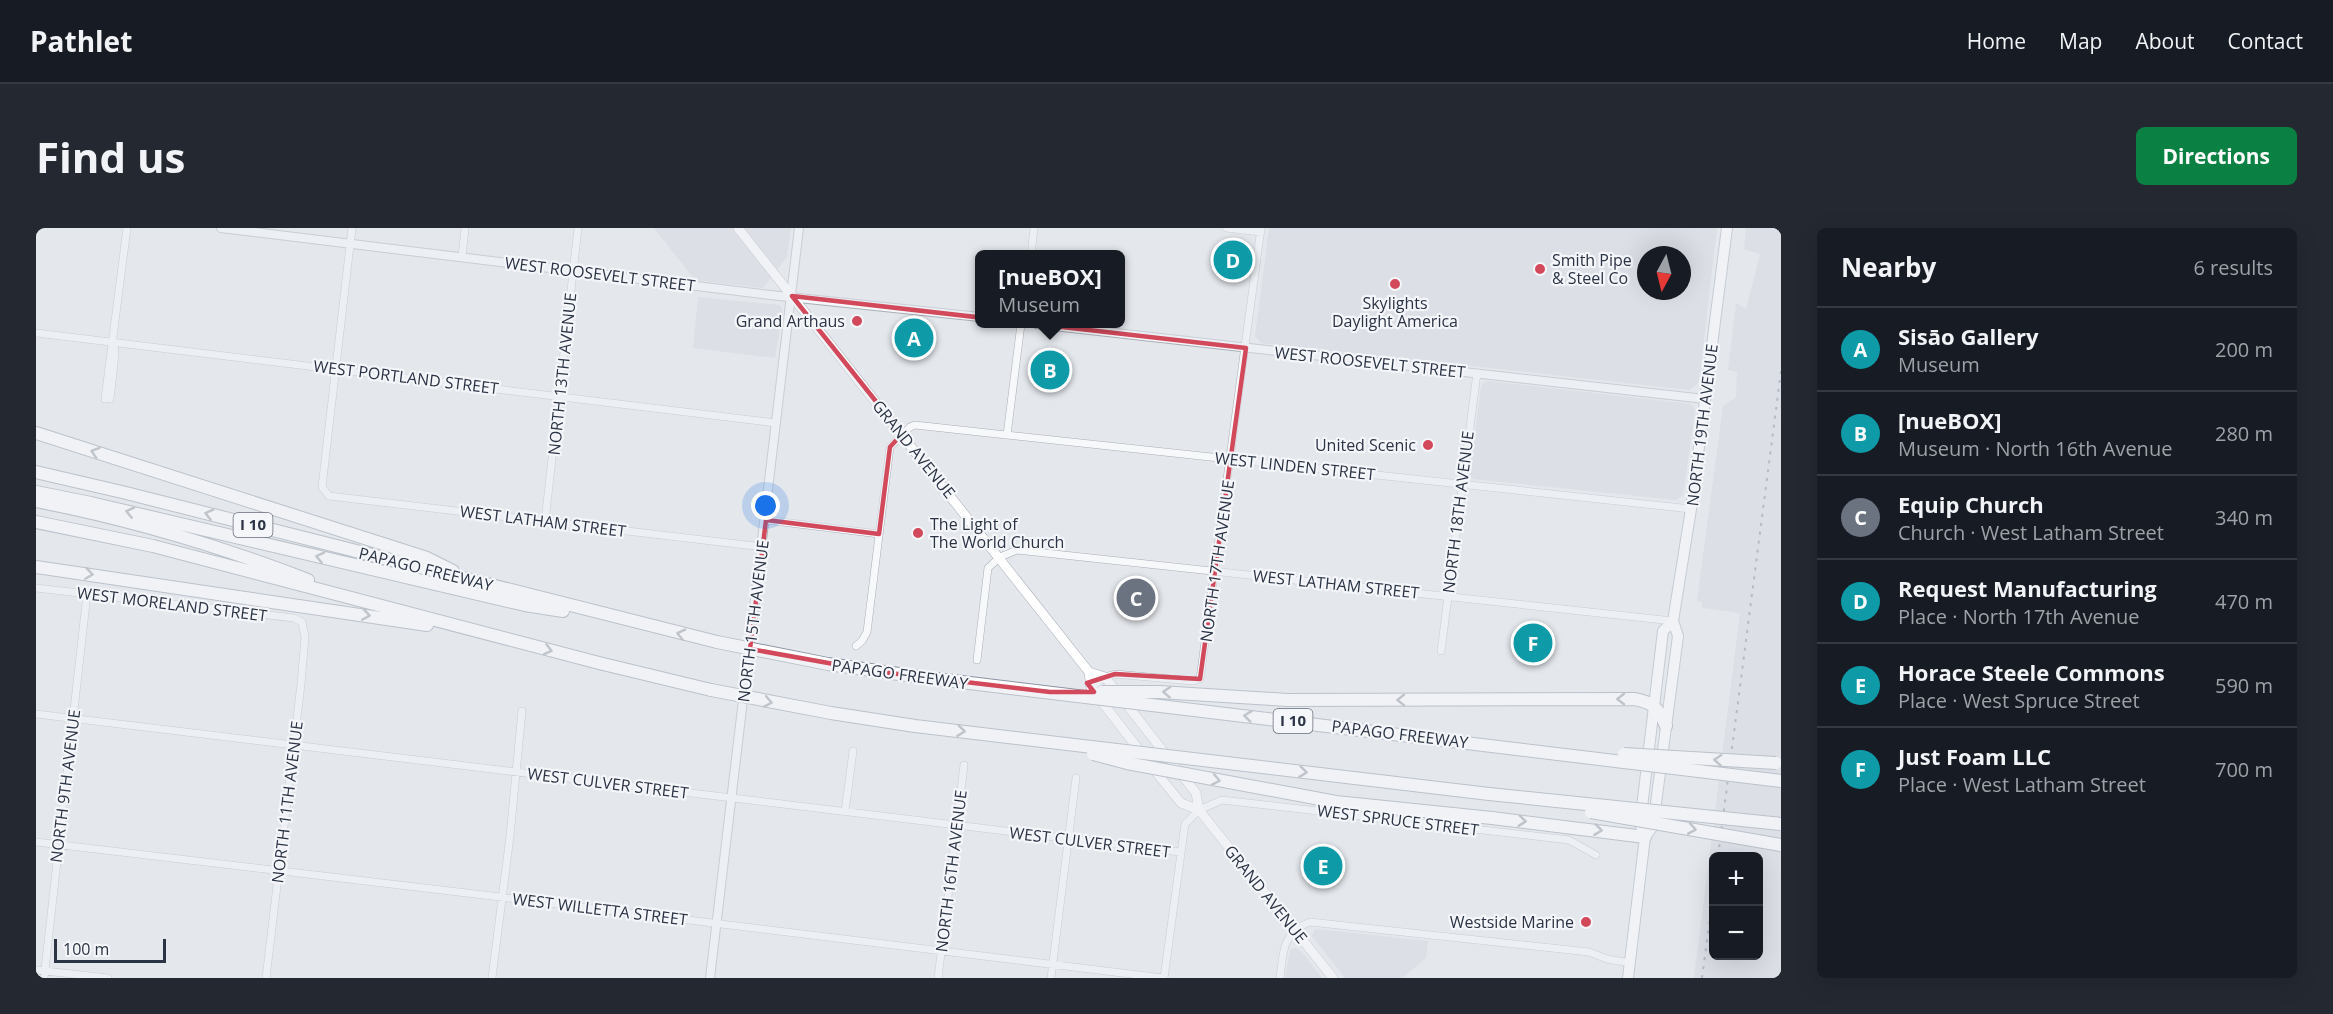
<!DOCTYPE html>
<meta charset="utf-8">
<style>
body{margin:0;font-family:"Open Sans",sans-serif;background:#242831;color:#f1f3f6}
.controls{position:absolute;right:18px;bottom:18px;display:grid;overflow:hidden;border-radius:9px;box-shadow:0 6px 24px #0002}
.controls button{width:54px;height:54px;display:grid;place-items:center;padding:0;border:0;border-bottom:2px solid #363941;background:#171b24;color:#f1f3f6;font:30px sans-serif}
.compass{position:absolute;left:1601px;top:18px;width:54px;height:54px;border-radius:50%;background:#171b24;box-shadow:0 6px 24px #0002;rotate:187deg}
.scale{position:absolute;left:18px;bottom:15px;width:112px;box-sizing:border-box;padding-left:6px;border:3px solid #2b3445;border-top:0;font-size:16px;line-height:21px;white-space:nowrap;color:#2b3445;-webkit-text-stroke:4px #f4f6f9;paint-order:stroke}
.you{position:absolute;left:730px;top:278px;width:21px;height:21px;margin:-15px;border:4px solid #fff;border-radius:50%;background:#1a73e8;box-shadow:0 0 0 9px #1a73e833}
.badge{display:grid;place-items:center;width:39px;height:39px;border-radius:50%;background:#0b8043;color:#fff;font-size:20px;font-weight:700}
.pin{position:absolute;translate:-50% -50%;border:3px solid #fff;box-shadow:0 2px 6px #0006}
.popup{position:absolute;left:939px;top:22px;width:150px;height:78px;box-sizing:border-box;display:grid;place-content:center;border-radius:9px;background:#171b24;filter:drop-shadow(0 2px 4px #0005);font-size:20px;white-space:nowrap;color:#9ea1a6}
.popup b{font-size:22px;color:#f1f3f6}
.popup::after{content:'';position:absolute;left:50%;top:100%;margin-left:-12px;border:12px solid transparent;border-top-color:#171b24}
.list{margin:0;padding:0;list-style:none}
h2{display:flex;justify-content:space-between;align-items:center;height:78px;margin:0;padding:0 24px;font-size:26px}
h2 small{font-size:20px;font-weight:400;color:#9ea1a6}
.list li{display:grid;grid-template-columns:39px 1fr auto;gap:18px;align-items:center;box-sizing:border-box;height:84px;padding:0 24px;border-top:2px solid #363941}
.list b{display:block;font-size:22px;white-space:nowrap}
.list p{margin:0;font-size:20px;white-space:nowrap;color:#9ea1a6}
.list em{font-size:20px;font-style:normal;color:#9ea1a6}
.map{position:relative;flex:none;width:1745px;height:750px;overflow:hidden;border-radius:9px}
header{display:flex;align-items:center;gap:36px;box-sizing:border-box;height:84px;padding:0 30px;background:#171b24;border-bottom:2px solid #363941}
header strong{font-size:28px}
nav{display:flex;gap:33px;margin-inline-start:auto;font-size:21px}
.intro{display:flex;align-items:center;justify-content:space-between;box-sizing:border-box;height:144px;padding:0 36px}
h1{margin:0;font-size:42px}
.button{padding:15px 27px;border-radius:9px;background:#0b8043;color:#fff;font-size:21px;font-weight:700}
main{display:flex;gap:36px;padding:0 36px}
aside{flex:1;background:#171b24;border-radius:9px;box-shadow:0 6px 24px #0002}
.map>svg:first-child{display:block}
.built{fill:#d2d6de;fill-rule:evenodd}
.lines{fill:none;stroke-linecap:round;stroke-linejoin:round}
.minor-casing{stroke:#a9aeb7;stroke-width:8}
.tertiary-casing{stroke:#a9aeb7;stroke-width:10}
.secondary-casing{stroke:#a9aeb7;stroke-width:10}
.primary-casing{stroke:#a3abb8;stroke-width:12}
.motorway-casing{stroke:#8b94a3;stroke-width:14}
.minor{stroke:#f7f8fa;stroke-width:7}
.tertiary{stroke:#f7f8fa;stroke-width:8}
.secondary{stroke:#fff;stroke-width:9}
.primary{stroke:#fff;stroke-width:10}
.motorway{stroke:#fff;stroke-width:12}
.rail{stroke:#7d8696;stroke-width:2;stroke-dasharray:3 6;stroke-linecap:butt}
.motorway-bridge-casing{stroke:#8b94a3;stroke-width:14;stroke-linecap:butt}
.motorway-bridge{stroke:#fff;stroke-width:12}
.oneway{stroke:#959aa2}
.marked{fill:none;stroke:#d1495b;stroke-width:4.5;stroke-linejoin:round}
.poi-dot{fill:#d1495b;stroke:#f4f6f9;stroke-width:2}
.labels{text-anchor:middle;stroke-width:4.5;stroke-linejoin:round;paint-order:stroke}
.shield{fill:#f4f6f9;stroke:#676e7b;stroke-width:1.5}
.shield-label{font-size:15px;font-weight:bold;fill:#2b3445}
.poi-label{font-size:16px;fill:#2b3445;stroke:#f4f6f9;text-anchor:end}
.street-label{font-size:16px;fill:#2b3445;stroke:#f4f6f9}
</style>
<header>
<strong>Pathlet</strong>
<nav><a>Home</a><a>Map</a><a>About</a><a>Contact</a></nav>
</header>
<div class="intro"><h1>Find us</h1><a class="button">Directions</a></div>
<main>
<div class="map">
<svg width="1745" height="750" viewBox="0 0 1745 750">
<rect width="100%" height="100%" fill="#e4e7ec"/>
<path class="built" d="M618,0H755L751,29L727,60L659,52Z
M1233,0H1681L1663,154L1654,162L1225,115L1219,108ZM1610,27H1646V63H1610Z
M1710,0H1745V750H1658L1704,385L1666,380V375L1661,372L1687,178L1700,169L1701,144L1692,142L1700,75L1710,81L1724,26L1708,21ZM1678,628H1722V728H1678Z
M662,69L744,77L747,82L739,130L657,120Z
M1452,153L1655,176L1659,182L1647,267L1640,272L1437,251L1433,246L1445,160L1446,156Z
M1281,701L1392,713L1390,730L1366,750H1309L1276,708L1278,702Z
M1259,720L1266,724L1286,750H1249L1254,722Z"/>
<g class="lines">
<defs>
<path id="minor" d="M316,0L286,259L293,268L727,319
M1190,0L1225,4
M995,27L998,0
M426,29L429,0
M0,105L740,195
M69,171L91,0
M74,171L79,126L78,116
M971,207L985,96
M730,292L843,306
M509,293L542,0
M0,360L258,390L266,394L269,409L265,456L230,750
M820,418L826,413L831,404L854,219L874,199L879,197L1655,281
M1405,423L1441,145
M941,432L952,340L964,329L981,322L1637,393
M1055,460L1069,449L1079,446L1157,453L1164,451L1225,0
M0,486L1144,624
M809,584L817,523
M0,614L456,668L1127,750
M0,742L72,750
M8,750L51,366
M456,750L474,608L486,483
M902,750L928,537
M1015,750L1040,550
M1128,750L1149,596L1163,582L1186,572L1533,612L1560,627
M1244,750C1247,725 1246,704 1274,694L1553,724L1571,731L1594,735"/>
<path id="tertiary" d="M185,0L734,67L944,89
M1000,96L1669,171
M674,750L763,0"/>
<path id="secondary" d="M702,0L1053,444L1055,460L1107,527
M1053,444L1069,449L1160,565L1163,582L1297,750
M1115,538L1145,575L1163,582"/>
<path id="primary" d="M1609,609L1617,598L1642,408L1637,393L1655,281L1691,0
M1592,750L1609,609L1604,596L1627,403L1637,393"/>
<path id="motorway" d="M0,205L391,330L417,343
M0,244L86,264L681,414
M0,264L55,275L489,377L527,383
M0,273C93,291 184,318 272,352
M0,294L117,318L563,435L675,462
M0,339L391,397
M1252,472L1598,471C1617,474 1623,481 1630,498
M1456,590L1609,609"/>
</defs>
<use href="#minor" class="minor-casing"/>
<use href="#tertiary" class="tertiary-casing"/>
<use href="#secondary" class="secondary-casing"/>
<use href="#primary" class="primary-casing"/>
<use href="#motorway" class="motorway-casing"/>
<use href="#minor" class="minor"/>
<use href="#tertiary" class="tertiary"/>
<use href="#secondary" class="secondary"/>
<use href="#primary" class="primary"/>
<use href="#motorway" class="motorway"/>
<path class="rail" d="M1682,628L1745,143
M1666,750L1678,660"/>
<defs>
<path id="motorway-bridge" d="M681,414L792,436L884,449L1745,553
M675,462L795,485L879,498L1453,566L1745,596
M1066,464H1123L1252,472
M1057,526L1091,535L1300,574L1456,590
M1588,526L1740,535
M1555,584L1745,617"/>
</defs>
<use href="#motorway-bridge" class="motorway-bridge-casing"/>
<use href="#motorway-bridge" class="motorway-bridge"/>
</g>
<defs><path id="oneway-chevron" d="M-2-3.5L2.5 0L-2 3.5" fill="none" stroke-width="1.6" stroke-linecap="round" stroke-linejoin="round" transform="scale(1.5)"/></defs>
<g class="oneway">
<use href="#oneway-chevron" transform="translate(59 224) rotate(-162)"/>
<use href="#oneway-chevron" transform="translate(94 284) rotate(-167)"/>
<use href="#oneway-chevron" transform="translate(173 286) rotate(-166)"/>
<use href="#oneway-chevron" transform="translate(284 329) rotate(-167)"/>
<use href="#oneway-chevron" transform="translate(53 346) rotate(8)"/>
<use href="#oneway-chevron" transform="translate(330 387) rotate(9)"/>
<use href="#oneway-chevron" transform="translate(645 406) rotate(-167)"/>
<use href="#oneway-chevron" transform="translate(512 422) rotate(15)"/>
<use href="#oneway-chevron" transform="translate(1131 464) rotate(-177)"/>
<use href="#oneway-chevron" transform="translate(1585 471) rotate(-180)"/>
<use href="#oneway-chevron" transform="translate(1365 472) rotate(179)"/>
<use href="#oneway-chevron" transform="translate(732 474) rotate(11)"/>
<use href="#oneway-chevron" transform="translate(1212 488) rotate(-173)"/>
<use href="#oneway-chevron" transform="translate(925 503) rotate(7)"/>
<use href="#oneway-chevron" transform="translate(1682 532) rotate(-176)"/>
<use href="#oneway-chevron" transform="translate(1267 544) rotate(7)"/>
<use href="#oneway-chevron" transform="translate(1180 552) rotate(11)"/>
<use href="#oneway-chevron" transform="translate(1486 593) rotate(6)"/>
<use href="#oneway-chevron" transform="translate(1656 601) rotate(10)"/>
<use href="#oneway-chevron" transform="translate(1562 602) rotate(7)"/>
</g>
<path d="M0 0H1745V750H0ZM756,68L1210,120L1164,451L1079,446L1051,455L1058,464H1014L837,443L714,421L730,292L843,306L854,219L866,206Z" fill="#e4e7ec" fill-opacity=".55" fill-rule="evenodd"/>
<path class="marked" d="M756,68L1210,120L1164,451L1079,446L1051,455L1058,464H1014L837,443L714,421L730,292L843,306L854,219L866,206Z"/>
<g class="poi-dot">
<circle cx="1504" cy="41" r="6"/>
<circle cx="1359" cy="56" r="6"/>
<circle cx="821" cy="93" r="6"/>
<circle cx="1392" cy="217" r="6"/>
<circle cx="882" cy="305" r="6"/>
<circle cx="1550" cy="694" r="6"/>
</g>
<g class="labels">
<g class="shield">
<rect x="197.5" y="285" width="39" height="24" rx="4.5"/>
<rect x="1237.5" y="481" width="39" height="24" rx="4.5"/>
</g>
<g class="shield-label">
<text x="217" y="302">I 10</text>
<text x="1257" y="498">I 10</text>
</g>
<g class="poi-label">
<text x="1516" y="38" text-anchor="start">Smith Pipe<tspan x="1516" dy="18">&amp; Steel Co</tspan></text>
<text x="1359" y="81" text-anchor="middle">Skylights<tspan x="1359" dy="18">Daylight America</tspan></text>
<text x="809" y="99">Grand Arthaus</text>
<text x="1380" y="223">United Scenic</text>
<text x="894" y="302" text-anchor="start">The Light of<tspan x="894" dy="18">The World Church</tspan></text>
<text x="1538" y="700">Westside Marine</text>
</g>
<g class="street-label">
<text transform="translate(564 46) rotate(7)" y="6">WEST ROOSEVELT STREET</text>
<text transform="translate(1334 134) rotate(6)" y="6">WEST ROOSEVELT STREET</text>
<text transform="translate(526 146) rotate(-84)" y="6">NORTH 13TH AVENUE</text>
<text transform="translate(370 149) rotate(7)" y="6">WEST PORTLAND STREET</text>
<text transform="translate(1666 197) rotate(-83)" y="6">NORTH 19TH AVENUE</text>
<text transform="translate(878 221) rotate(51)" y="6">GRAND AVENUE</text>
<text transform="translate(1259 238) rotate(6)" y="6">WEST LINDEN STREET</text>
<text transform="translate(1422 284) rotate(-83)" y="6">NORTH 18TH AVENUE</text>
<text transform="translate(507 293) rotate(7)" y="6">WEST LATHAM STREET</text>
<text transform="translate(1181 333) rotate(-82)" y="6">NORTH 17TH AVENUE</text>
<text transform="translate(390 341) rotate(14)" y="6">PAPAGO FREEWAY</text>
<text transform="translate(1300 356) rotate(6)" y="6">WEST LATHAM STREET</text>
<text transform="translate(136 376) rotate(7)" y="6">WEST MORELAND STREET</text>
<text transform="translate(717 393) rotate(-83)" y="6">NORTH 15TH AVENUE</text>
<text transform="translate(864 446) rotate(8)" y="6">PAPAGO FREEWAY</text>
<text transform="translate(1364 506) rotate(7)" y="6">PAPAGO FREEWAY</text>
<text transform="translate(572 555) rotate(7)" y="6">WEST CULVER STREET</text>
<text transform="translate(29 558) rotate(-83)" y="6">NORTH 9TH AVENUE</text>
<text transform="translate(251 574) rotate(-83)" y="6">NORTH 11TH AVENUE</text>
<text transform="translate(1362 592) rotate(7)" y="6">WEST SPRUCE STREET</text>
<text transform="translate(1054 614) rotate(7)" y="6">WEST CULVER STREET</text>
<text transform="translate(915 643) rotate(-83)" y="6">NORTH 16TH AVENUE</text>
<text transform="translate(1230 666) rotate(51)" y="6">GRAND AVENUE</text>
<text transform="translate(564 681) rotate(7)" y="6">WEST WILLETTA STREET</text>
</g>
</g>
</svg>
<div class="controls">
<button>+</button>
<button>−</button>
</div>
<svg class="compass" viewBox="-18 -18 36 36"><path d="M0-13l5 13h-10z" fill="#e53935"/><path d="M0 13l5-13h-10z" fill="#9ea1a6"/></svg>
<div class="scale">100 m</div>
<div class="you"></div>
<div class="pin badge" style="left:878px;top:110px;background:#0f9aa8">A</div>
<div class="pin badge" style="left:1014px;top:142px;background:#0f9aa8">B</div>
<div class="popup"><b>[nueBOX]</b>Museum</div>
<div class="pin badge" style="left:1100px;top:370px;background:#6b7280">C</div>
<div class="pin badge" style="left:1197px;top:32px;background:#0f9aa8">D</div>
<div class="pin badge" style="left:1287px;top:638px;background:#0f9aa8">E</div>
<div class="pin badge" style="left:1497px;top:415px;background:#0f9aa8">F</div>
</div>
<aside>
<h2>Nearby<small>6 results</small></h2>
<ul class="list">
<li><span class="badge" style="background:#0f9aa8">A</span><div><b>Sisāo Gallery</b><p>Museum</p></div><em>200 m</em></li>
<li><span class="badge" style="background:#0f9aa8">B</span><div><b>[nueBOX]</b><p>Museum · North 16th Avenue</p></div><em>280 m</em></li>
<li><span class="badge" style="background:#6b7280">C</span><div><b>Equip Church</b><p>Church · West Latham Street</p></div><em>340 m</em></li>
<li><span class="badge" style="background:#0f9aa8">D</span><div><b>Request Manufacturing</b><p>Place · North 17th Avenue</p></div><em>470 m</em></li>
<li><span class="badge" style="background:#0f9aa8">E</span><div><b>Horace Steele Commons</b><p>Place · West Spruce Street</p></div><em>590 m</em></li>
<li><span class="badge" style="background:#0f9aa8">F</span><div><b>Just Foam LLC</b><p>Place · West Latham Street</p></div><em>700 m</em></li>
</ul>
</aside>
</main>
